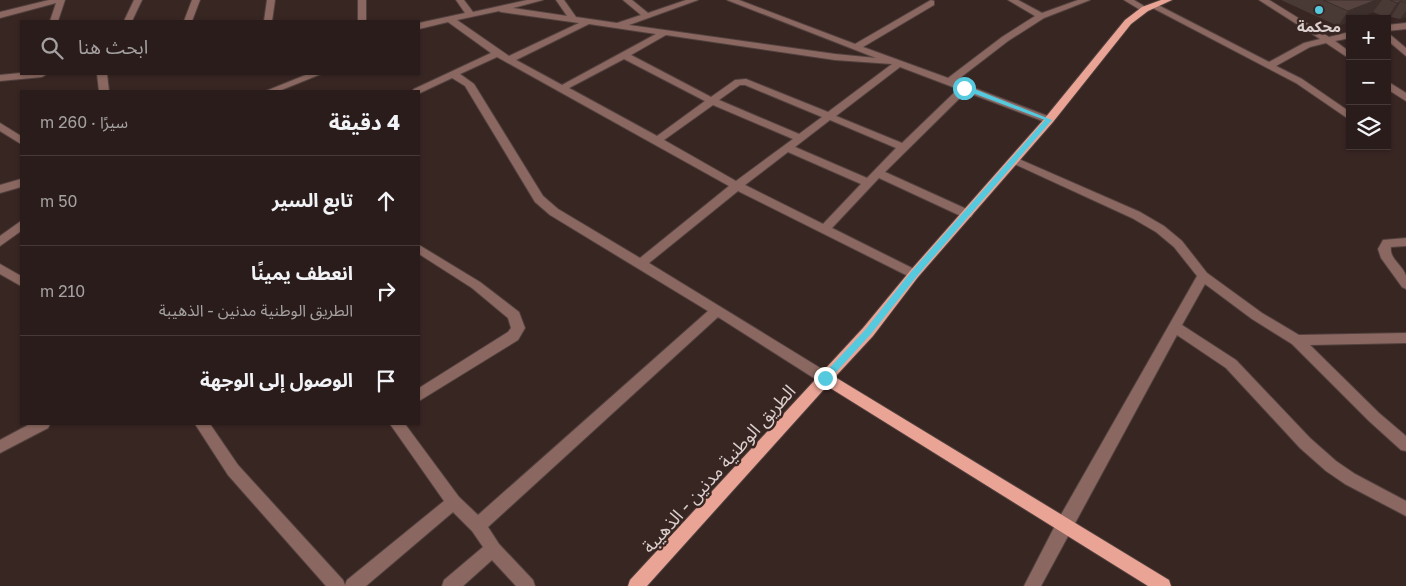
<!DOCTYPE html>
<html lang="ar">
<meta charset="utf-8">
<style>
body{margin:0;font-family:"Golos Text","Noto Sans Arabic",sans-serif;background:#322523;color:#f1f3f6;direction:rtl}
.controls{position:absolute;right:15px;top:15px;display:grid;overflow:hidden;border-radius:0px;box-shadow:0 1px 4px #0004}
.controls button{width:45px;height:45px;display:grid;place-items:center;padding:0;border:0;border-bottom:1px solid #463a39;background:#2a1c1a;color:#f1f3f6;font:25px sans-serif}
.stop{position:absolute;width:15px;height:15px;margin:-11px;border:4px solid #55cadf;border-radius:50%;background:#fff}
.stop.end{background:#55cadf;border-color:#fff;box-shadow:0 1px 5px #0008}
.list{margin:0;padding:0;list-style:none}
h2{display:flex;justify-content:space-between;align-items:center;height:65px;margin:0;padding:0 20px;font-size:21px}
h2 small{font-size:16px;font-weight:400;color:#a5a1a2}
.list li{display:grid;grid-template-columns:32px 1fr auto;gap:15px;align-items:center;box-sizing:border-box;height:90px;padding:0 20px;border-top:1px solid #463a39}
.list b{display:block;font-size:19px;white-space:nowrap}
.list p{margin:0;font-size:16px;white-space:nowrap;color:#a5a1a2}
.list em{font-size:16px;font-style:normal;color:#a5a1a2}
.icon{flex:none;width:28px;height:28px;fill:none;stroke:currentColor;stroke-width:2;stroke-linecap:round;stroke-linejoin:round}
.map{position:relative;flex:none;width:1406px;height:586px;overflow:hidden;direction:ltr}
.search{position:absolute;background:#2a1c1a;box-shadow:0 1px 4px #0004;left:20px;top:20px;width:400px;height:55px;display:flex;align-items:center;gap:12px;box-sizing:border-box;padding:0 18px;border-radius:0px;color:#a5a1a2;font-size:19px}
.panel{position:absolute;background:#2a1c1a;box-shadow:0 1px 4px #0004;left:20px;top:90px;width:400px;height:335px;border-radius:0px;direction:rtl}
.map>svg:first-child{display:block}
.lines{fill:none;stroke-linecap:round;stroke-linejoin:round}
.minor-casing{stroke:#52413e;stroke-width:2}
.major-casing{stroke:#52413e;stroke-width:2}
.minor{fill:#8a6861;fill-rule:evenodd}
.major{fill:#eaa496;fill-rule:evenodd}
.wall{fill:#4a3a36}
.shaded-wall{fill:#3c2f2c}
.building{fill:#56433f;stroke:#3c2f2c}
.route{fill:#55cadf}
.poi-dot{fill:#55cadf;stroke:#382623;stroke-width:2}
.labels{text-anchor:middle;stroke-width:5;stroke-linejoin:round;paint-order:stroke}
.far-poi-label{font-size:15px;font-weight:bold;fill:#dbcfcd;stroke:#382623}
.street-label{font-size:18px;fill:#dbcfcd;stroke:#382623}
</style>
<div class="map">
<svg width="1406" height="586" viewBox="0 0 1406 586">
<rect width="100%" height="100%" fill="#382623"/>
<g class="lines">
<defs>
<path id="minor" d="M49,0H65L58,21H50L56,3L0,18V12Z
M134,0H142L132,21H124Z
M192,0H200L192,21H184Z
M267,0H275L272,21H264Z
M358,0H366V21H358Z
M456,0H464L473,12L527,0H543L513,8L567,16L556,0H564L576,17L617,23L641,15L623,0H632L648,13L686,0H698L629,25L835,54L876,58L727,0H739L855,44L931,0L934,1V5L863,47L948,78L1002,37L1035,16L1008,0H1018L1042,13L1078,0H1090L1044,18L1008,41L956,81L1053,118V122H1045L966,92L885,172L971,211L973,214L971,217H963L879,178L832,228L918,271L920,274L918,277H910L738,191L649,263L830,374L832,378L830,382L825,384L820,382L718,317L488,527L499,544L533,580L535,586H516L492,560L463,586H442L444,580L483,547L472,531L453,512L366,586H326L228,475L195,424H210L238,465L343,580L345,585L347,580L444,501L390,424H405L459,497L478,515L708,311L550,215L535,202L465,86L452,78L420,93L412,91L414,89L491,53L448,22L419,29V23L465,13ZM499,11L501,12L579,23L509,56L457,20ZM589,24L656,34L562,85L516,60ZM666,35L835,60L892,64L828,112L746,79L735,80L711,97L631,55ZM497,57L729,186L640,258L558,209L543,196L474,84L460,74ZM624,59L705,101L657,136L569,88ZM900,67L958,89L902,143L836,116ZM740,85H745L822,117L799,134L719,100ZM713,105L793,139L736,181L664,140ZM830,120L896,148L867,178L795,147ZM788,152L861,184L823,224L745,185Z
M1124,0H1134L1149,9L1142,11Z
M1259,0H1269L1329,37L1350,32V38L1335,41L1350,52V59L1326,43L1310,47L1276,66L1302,79L1350,112V120L1296,83L1149,6L1156,4L1269,62L1304,43L1320,39Z
M1406,23V29L1387,31V25Z
M1387,32L1406,48V56L1387,40Z
M21,73V74H47L42,77L0,81V75Z
M97,74H107L109,91H99Z
M308,74H321L279,91H266Z
M1387,81L1406,93V101L1387,89Z
M0,123L21,136V144L0,131Z
M1014,157L1140,212L1164,226L1182,241L1207,273L1262,313L1299,335L1406,333V343L1310,345L1379,413L1406,436V451L1401,450L1369,421L1292,344L1252,319L1205,284L1182,325L1236,360L1310,438L1336,461L1355,474L1406,501V516L1345,484L1326,471L1300,448L1226,368L1177,335L1041,586H1024L1058,520L1197,276L1174,247L1156,232L1132,218L1010,162L1009,160L1010,158Z
M21,179V187L0,193V185Z
M21,221V231L0,246V236Z
M1406,238V246L1391,247C1389,259 1403,265 1406,276C1406,279 1406,285 1406,289L1402,287L1381,258L1378,249L1383,240Z
M419,245L480,282L519,312L525,328L518,340L419,401V388L508,332L511,328L508,318L472,288L419,254Z
M0,264L21,276V286L0,274Z
M30,424H50L48,428L0,453V440Z"/>
<path id="major" d="M1161,0H1172L1148,11L1131,24L1053,122L918,277L873,336L835,377L1169,580L1171,586H1148L827,386L647,586H628L630,580L863,328L910,271L1045,118L1125,20L1142,7Z"/>
</defs>
<use href="#minor" class="minor-casing"/>
<use href="#major" class="major-casing"/>
<use href="#minor" class="minor"/>
<use href="#major" class="major"/>
</g>
<path class="wall" d="M1281,0H1406V17L1400,19L1391,17L1387,18L1373,12L1357,19H1350L1338,26Z"/>
<path class="shaded-wall" d="M1376,0H1382L1373,12L1357,19H1350V22L1338,26L1348,11Z
M1401,1L1391,17L1387,18L1397,3Z
M1406,11V17L1400,19Z"/>
<path class="building" d="M1323,0H1376L1348,11Z
M1390,0H1406V3L1401,1L1397,3Z"/>
<path class="route" d="M962,86H967L1052,120L917,276L871,334L828,381H822V376L865,330L911,272L1045,120L962,89Z"/>
<circle class="poi-dot" cx="1319" cy="10" r="5"/>
<g class="labels">
<g class="far-poi-label">
<text x="1319" y="32">محكمة</text>
</g>
<g class="street-label">
<text transform="translate(719 469) rotate(-48)" y="6">الطريق الوطنية مدنين - الذهيبة</text>
</g>
</g>
</svg>
<div class="controls">
<button>+</button>
<button>−</button>
<button><svg class="icon" aria-label="layers" viewBox="0 0 24 24"><path d="M12 4l9 5-9 5-9-5zM3 14l9 5 9-5"/></svg></button>
</div>
<div class="stop" style="left:964px;top:88px"></div>
<div class="stop end" style="left:825px;top:378px"></div>
<div class="search"><svg class="icon" aria-label="search" viewBox="0 0 24 24"><circle cx="10" cy="10" r="6"/><path d="M15 15l6 6"/></svg>ابحث هنا</div>
<section class="panel">
<h2>4 دقيقة<small>سيرًا · 260 m</small></h2>
<ul class="list">
<li><svg class="icon" aria-label="ahead" viewBox="0 0 24 24"><path d="M12 20V5M6 11l6-6 6 6"/></svg><div><b>تابع السير</b></div><em>50 m</em></li>
<li><svg class="icon" aria-label="right" viewBox="0 0 24 24"><path d="M7 20v-9h11M14 6l5 5-5 5"/></svg><div><b>انعطف يمينًا</b><p>الطريق الوطنية مدنين - الذهيبة</p></div><em>210 m</em></li>
<li><svg class="icon" aria-label="arrive" viewBox="0 0 24 24"><path d="M6 21V4h12l-3 4 3 4H6"/></svg><div><b>الوصول إلى الوجهة</b></div></li>
</ul>
</section>
</div>
